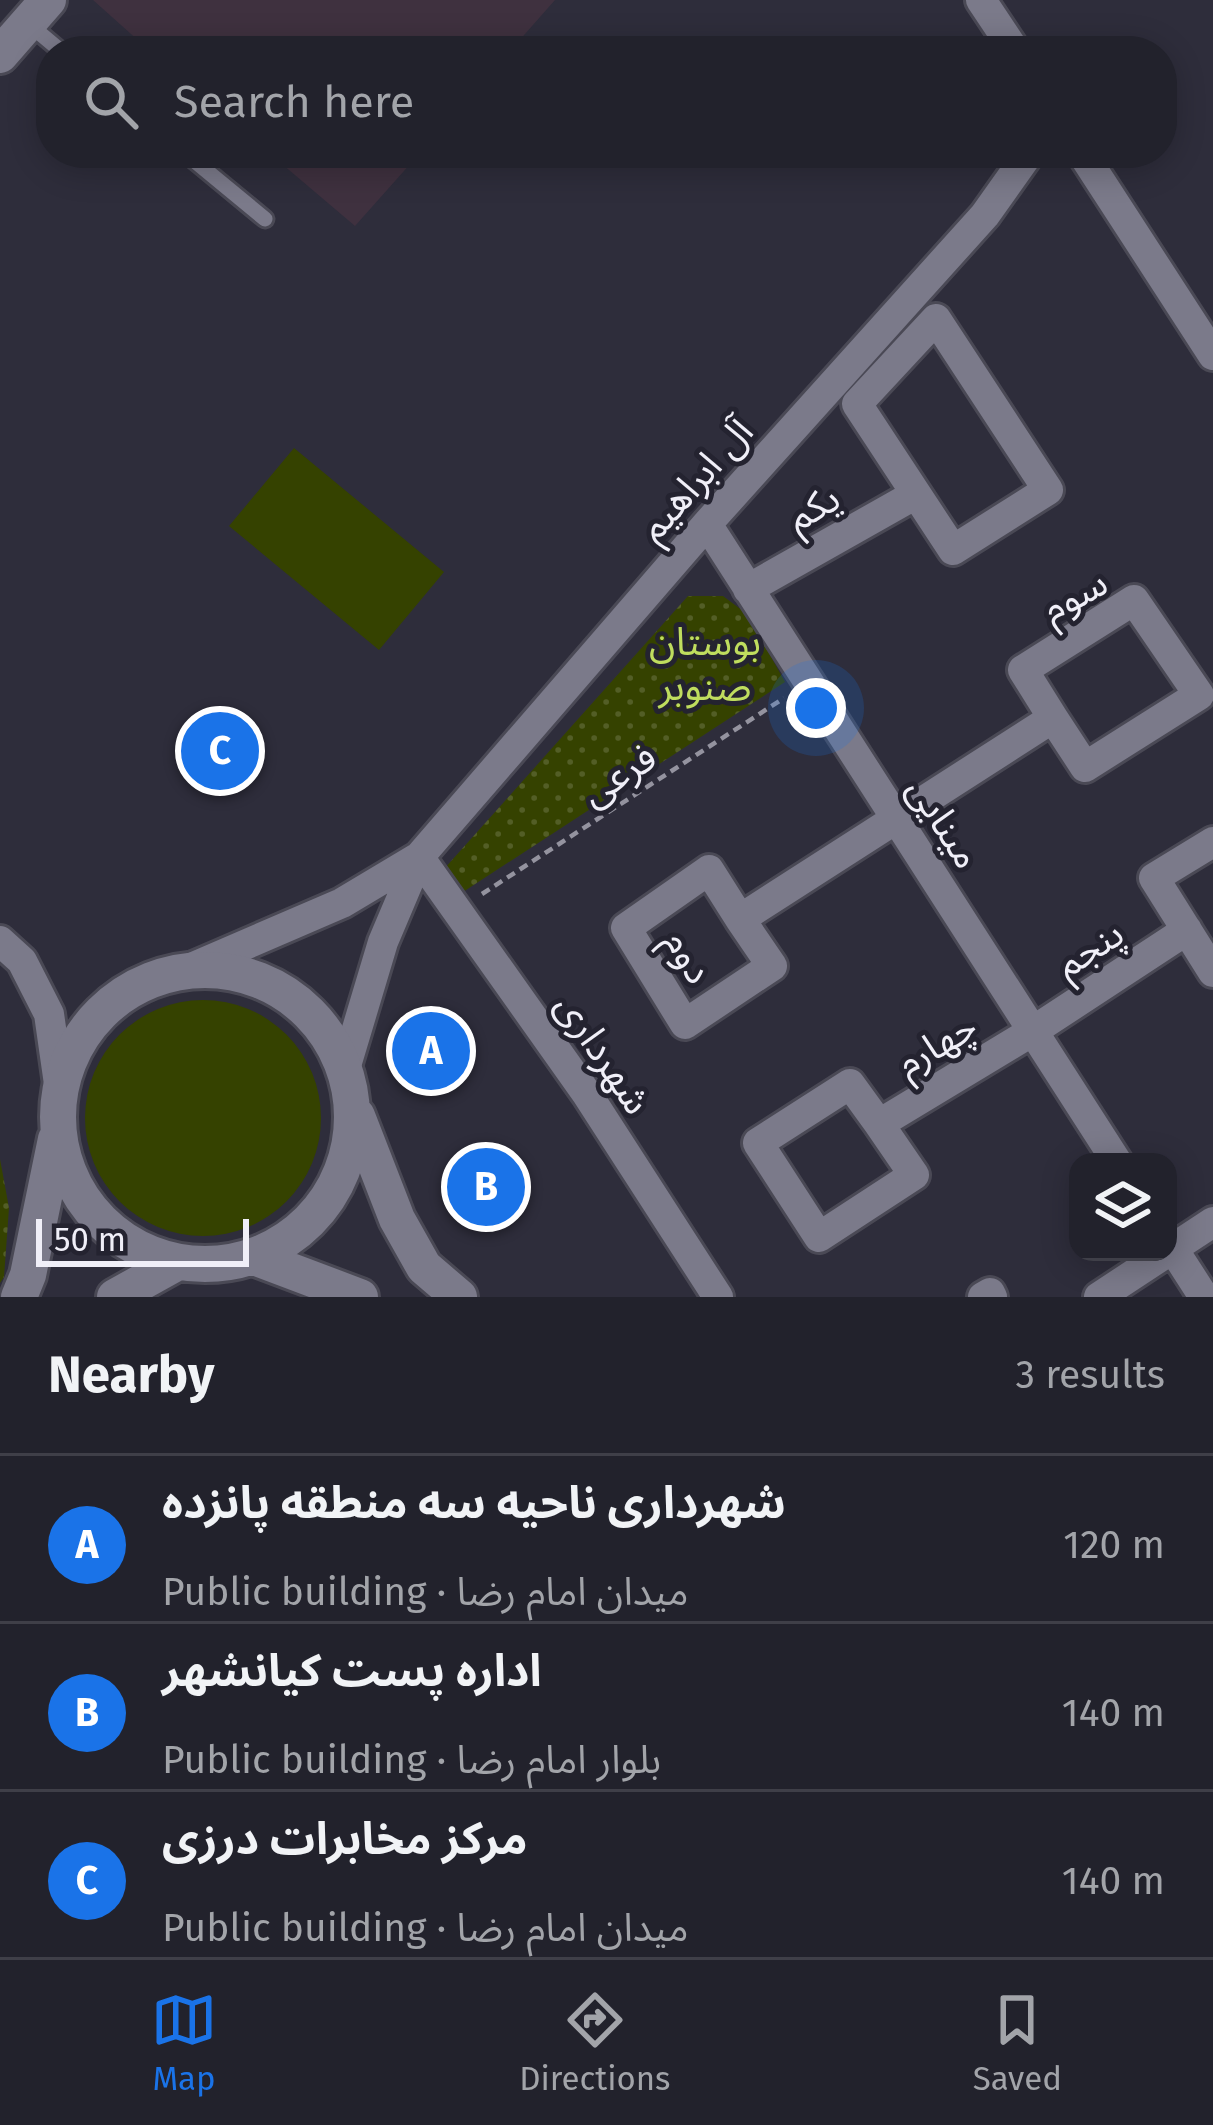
<!DOCTYPE html>
<meta charset="utf-8">
<style>
body{margin:0;font-family:"Fira Sans","Noto Sans Arabic",sans-serif;background:#2a2a34;color:#f1f3f6}
.controls{position:absolute;right:36px;bottom:36px;display:grid;overflow:hidden;border-radius:24px;box-shadow:0 6px 30px #0003}
.controls button{width:108px;height:108px;display:grid;place-items:center;padding:0;border:0;border-bottom:3px solid #3f3f48;background:#22222c;color:#f1f3f6;font:60px sans-serif}
.scale{position:absolute;left:36px;bottom:30px;width:213px;box-sizing:border-box;padding-left:12px;border:6px solid #f0eff8;border-top:0;font-size:33px;line-height:42px;white-space:nowrap;color:#f0eff8;-webkit-text-stroke:9px #242330;paint-order:stroke}
.you{position:absolute;left:816px;top:708px;width:42px;height:42px;margin:-30px;border:9px solid #fff;border-radius:50%;background:#1a73e8;box-shadow:0 0 0 18px #1a73e833}
.badge{display:grid;place-items:center;width:78px;height:78px;border-radius:50%;background:#1a73e8;color:#fff;font-size:39px;font-weight:700}
.pin{position:absolute;translate:-50% -50%;border:6px solid #fff;box-shadow:0 3px 12px #0006}
.list{margin:0;padding:0;list-style:none}
h2{display:flex;justify-content:space-between;align-items:center;height:156px;margin:0;padding:0 48px;font-size:51px}
h2 small{font-size:39px;font-weight:400;color:#a2a4a9}
.list li{display:grid;grid-template-columns:78px 1fr auto;gap:36px;align-items:center;box-sizing:border-box;height:168px;padding:0 48px;border-top:3px solid #3f3f48}
.list b{display:block;font-size:45px;white-space:nowrap}
.list p{margin:0;font-size:39px;white-space:nowrap;color:#a2a4a9}
.list em{font-size:39px;font-style:normal;color:#a2a4a9}
.icon{flex:none;width:66px;height:66px;fill:none;stroke:currentColor;stroke-width:2;stroke-linecap:round;stroke-linejoin:round}
.map{position:relative;flex:none;width:1213px;height:1297px;overflow:hidden}
.search{position:absolute;background:#22222c;box-shadow:0 6px 30px #0003;left:36px;right:36px;top:36px;height:132px;display:flex;align-items:center;gap:30px;box-sizing:border-box;padding:0 42px;border-radius:48px;color:#a2a4a9;font-size:45px}
.sheet{height:660px;background:#22222c}
nav{display:flex;justify-content:space-around;align-items:center;box-sizing:border-box;height:168px;border-top:3px solid #3f3f48;background:#22222c;font-size:33px;color:#a2a4a9}
nav a{display:grid;justify-items:center;gap:6px}
nav .on{color:#1a73e8}
.map>svg:first-child{display:block}
.education{fill:#3f313f}
.grass{fill:#354200}
.park{fill:url(#park-dots)}
.lines{fill:none;stroke-linecap:round;stroke-linejoin:round}
.lane-casing{stroke:#4a4955;stroke-width:21}
.street-casing{stroke:#4a4955;stroke-width:36}
.secondary-casing{stroke:#4a4955;stroke-width:42}
.path{stroke:#94939f;stroke-width:4.5;stroke-dasharray:9 6;stroke-linecap:butt}
.lane{stroke:#7b7a8a;stroke-width:15}
.street{stroke:#7b7a8a;stroke-width:30}
.secondary{stroke:#7b7a8a;stroke-width:36}
.labels{text-anchor:middle;stroke-width:10;stroke-linejoin:round;paint-order:stroke}
.street-label{font-size:39px;fill:#f0eff8;stroke:#242330}
.park-label{font-size:39px;fill:#bfdd5e;stroke:#242330}
</style>
<div class="map">
<svg width="1213" height="1297" viewBox="0 0 1213 1297">
<defs>
<pattern id="park-dots" width="8" height="8" patternUnits="userSpaceOnUse" patternTransform="scale(3)"><rect width="8" height="8" fill="#354200"/><path d="M2 2h.1M6 6h.1" fill="none" stroke="#535e26" stroke-width="1.8" stroke-linecap="round"/></pattern>
</defs>
<rect width="100%" height="100%" fill="#2e2d3b"/>
<path class="education" d="M93,0H555L510,51H150Z
M269,153H420L355,226Z"/>
<path class="grass" d="M294,448L444,572L379,650L229,526Z
M85 1118a118 118 0 1 1 236 0a118 118 0 1 1-236 0Z"/>
<path class="park" d="M688,596H723L747,614L785,682L463,892L444,869Z
M0,1159L9,1208L4,1277L0,1283Z"/>
<g class="lines">
<defs>
<path id="lane" d="M30,25L61,51
M185,153L265,219"/>
<path id="street" d="M981,0L1015,51
M1082,153L1213,355
M936,319L1048,490L953,550L857,404Z
M707,524L1117,1162
M748,589L916,494
M1213,842L1154,878L1213,972
M740,919L709,870L626,928L685,1024L772,966L740,919L1053,718L1085,767L1199,695L1134,600L1023,670L1053,718
M0,941L22,961L49,1014L60,1091
M182,972L342,903L419,857L383,942L345,1069
M879,1124L850,1084L758,1143L819,1237L914,1175L879,1124L1033,1031L1187,930
M1168,1241L1204,1297
M718,1297L587,1094L419,857L707,524L985,215L1029,153
M983,1297L990,1293L992,1297
M1099,1297L1213,1222"/>
<path id="secondary" d="M0,55L48,0
M58 1117a147 147 0 1 1 294 0a147 147 0 1 1-294 0Z
M357,1116L397,1219L424,1267L459,1297
M254,1257L360,1297
M19,1297L28,1275L56,1139
M115,1297L178,1262"/>
</defs>
<use href="#lane" class="lane-casing"/>
<use href="#street" class="street-casing"/>
<use href="#secondary" class="secondary-casing"/>
<path class="path" d="M482,894L784,698"/>
<use href="#lane" class="lane"/>
<use href="#street" class="street"/>
<use href="#secondary" class="secondary"/>
</g>
<g class="labels">
<g class="street-label">
<text transform="translate(695 479) rotate(-48)" y="14">آل ابراهیم</text>
<text transform="translate(813 507) rotate(-30)" y="14">یکم</text>
<text transform="translate(1074 595) rotate(-29)" y="14">سوم</text>
<text transform="translate(618 774) rotate(-33)" y="14">فرعی</text>
<text transform="translate(945 822) rotate(57)" y="14">مینایی</text>
<text transform="translate(1089 948) rotate(-33)" y="14">پنجم</text>
<text transform="translate(689 956) rotate(58)" y="14">دوم</text>
<text transform="translate(936 1044) rotate(-31)" y="14">چهارم</text>
<text transform="translate(604 1053) rotate(56)" y="14">شهرداری</text>
</g>
<g class="park-label">
<text x="705" y="655">بوستان<tspan x="705" dy="45">صنوبر</tspan></text>
</g>
</g>
</svg>
<div class="controls">
<button><svg class="icon" aria-label="layers" viewBox="0 0 24 24"><path d="M12 4l9 5-9 5-9-5zM3 14l9 5 9-5"/></svg></button>
</div>
<div class="scale">50 m</div>
<div class="you"></div>
<div class="pin badge" style="left:431px;top:1051px">A</div>
<div class="pin badge" style="left:486px;top:1187px">B</div>
<div class="pin badge" style="left:220px;top:751px">C</div>
<div class="search"><svg class="icon" aria-label="search" viewBox="0 0 24 24"><circle cx="10" cy="10" r="6"/><path d="M15 15l6 6"/></svg>Search here</div>
</div>
<section class="sheet">
<h2>Nearby<small>3 results</small></h2>
<ul class="list">
<li><span class="badge">A</span><div><b>شهرداری ناحیه سه منطقه پانزده</b><p>Public building · میدان امام رضا</p></div><em>120 m</em></li>
<li><span class="badge">B</span><div><b>اداره پست کیانشهر</b><p>Public building · بلوار امام رضا</p></div><em>140 m</em></li>
<li><span class="badge">C</span><div><b>مرکز مخابرات درزی</b><p>Public building · میدان امام رضا</p></div><em>140 m</em></li>
</ul>
</section>
<nav>
<a class="on"><svg class="icon" aria-label="map" viewBox="0 0 24 24"><path d="M3 6l6-2 6 2 6-2v14l-6 2-6-2-6 2zM9 4v14M15 6v14"/></svg>Map</a>
<a><svg class="icon" aria-label="directions" viewBox="0 0 24 24"><path d="M12 3l9 9-9 9-9-9zM9 14v-3h6M13 9l2 2-2 2"/></svg>Directions</a>
<a><svg class="icon" aria-label="saved" viewBox="0 0 24 24"><path d="M7 4h10v16l-5-4-5 4z"/></svg>Saved</a>
</nav>
